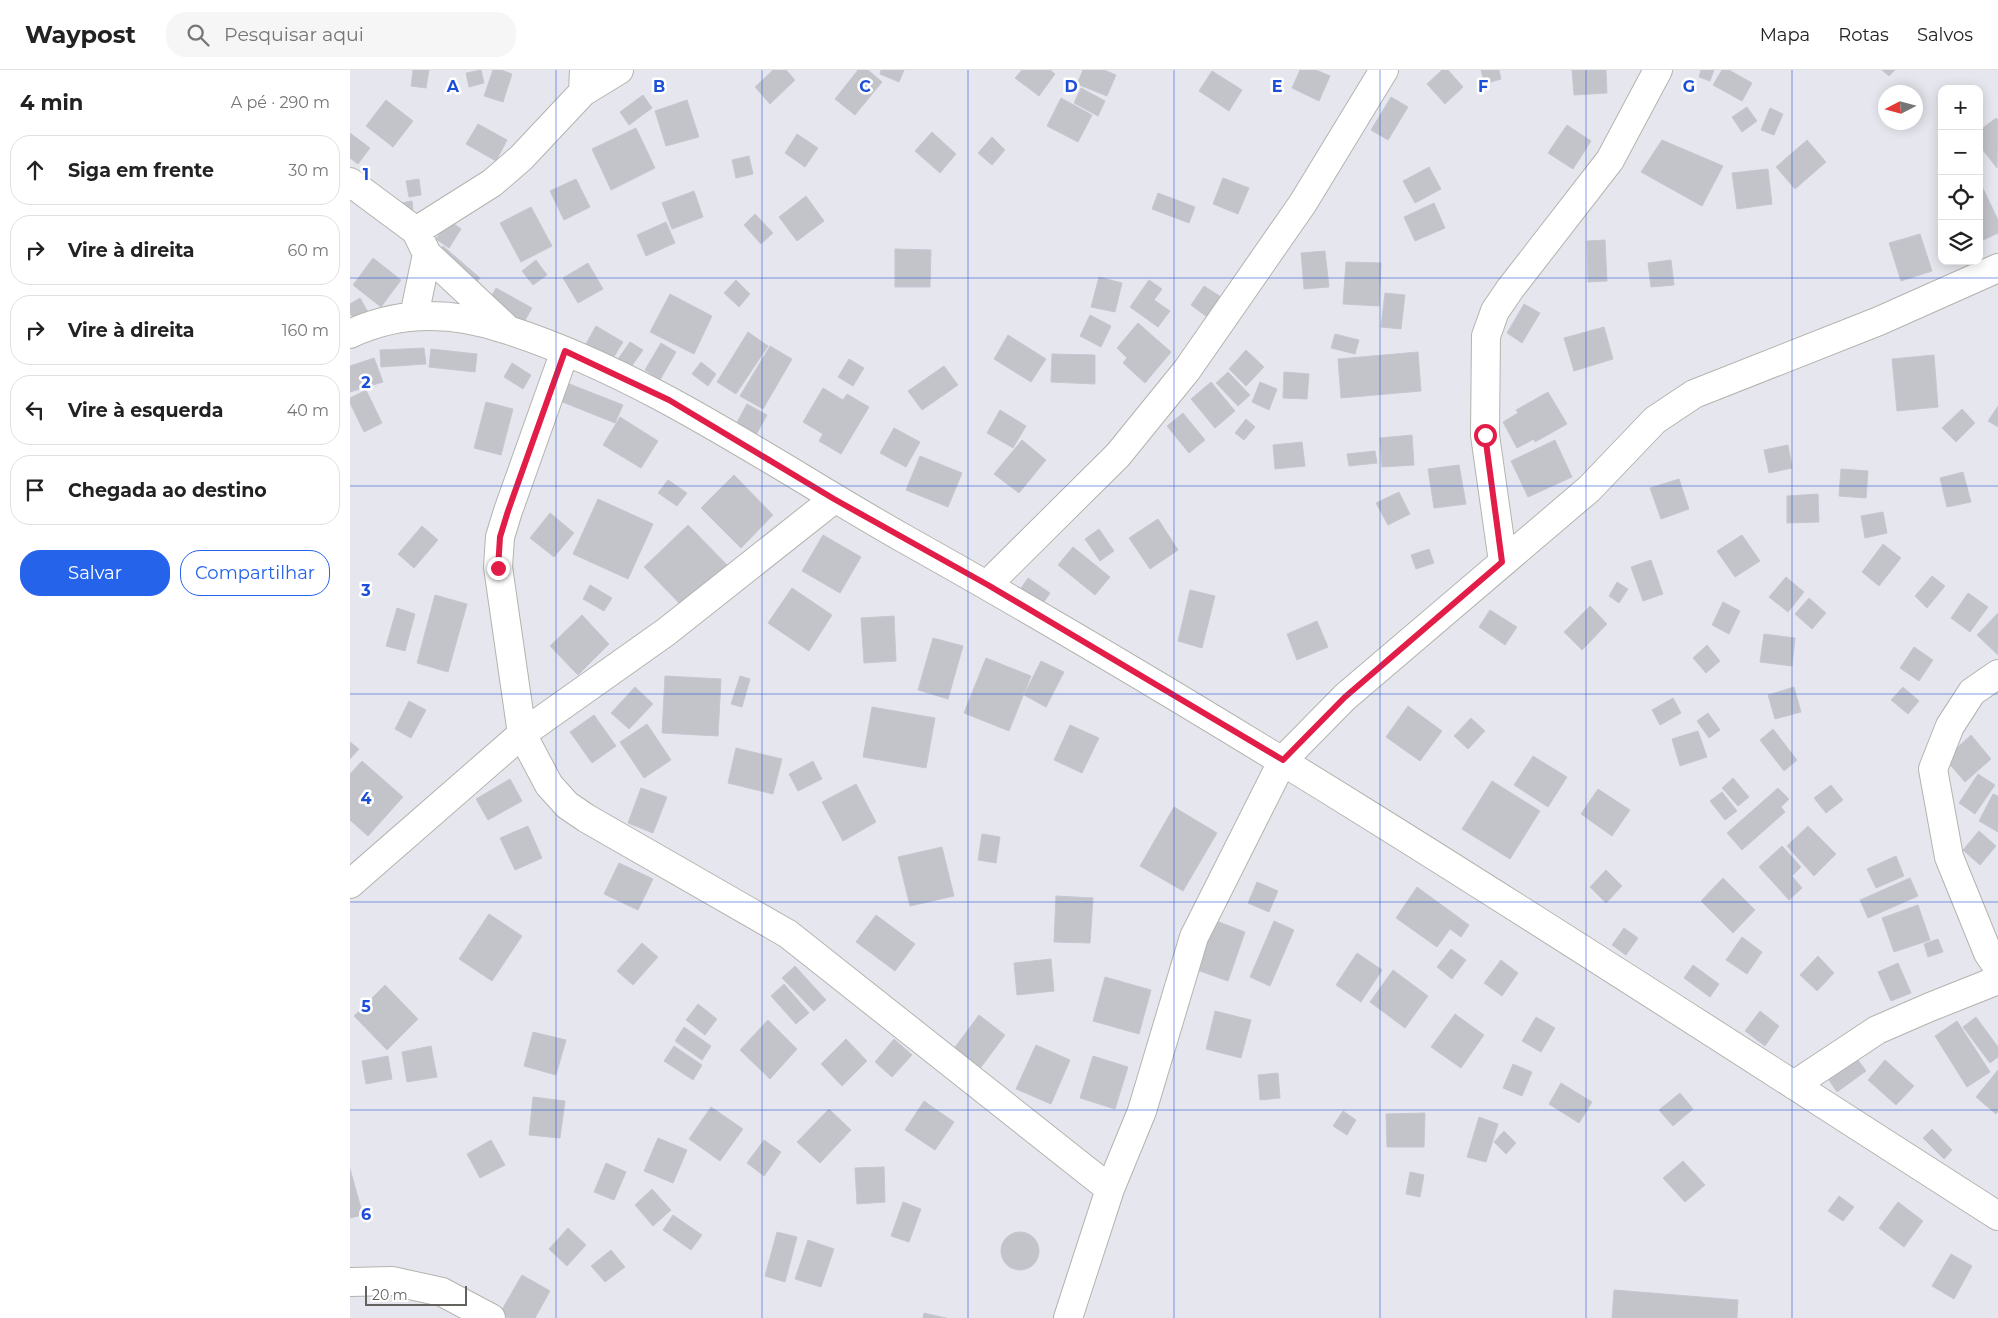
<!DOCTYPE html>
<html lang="pt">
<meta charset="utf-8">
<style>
body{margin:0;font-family:Montserrat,sans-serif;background:#f6f6f6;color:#222}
.controls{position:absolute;right:15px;top:15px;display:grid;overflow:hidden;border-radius:10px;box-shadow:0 2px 12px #0003}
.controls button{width:45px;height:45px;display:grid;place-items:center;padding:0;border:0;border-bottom:1px solid #e0e0e0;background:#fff;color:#222;font:25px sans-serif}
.compass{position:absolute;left:1528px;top:15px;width:45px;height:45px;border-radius:50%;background:#fff;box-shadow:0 2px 12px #0003;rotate:264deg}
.scale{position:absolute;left:15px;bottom:12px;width:102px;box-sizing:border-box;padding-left:5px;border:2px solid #64625e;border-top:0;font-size:14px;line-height:18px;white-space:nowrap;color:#64625e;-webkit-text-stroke:4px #fff;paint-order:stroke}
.stop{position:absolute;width:15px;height:15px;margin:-11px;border:4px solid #e11d48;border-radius:50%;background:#fff}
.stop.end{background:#e11d48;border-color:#fff;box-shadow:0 1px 5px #0008}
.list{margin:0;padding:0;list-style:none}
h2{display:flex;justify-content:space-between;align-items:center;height:65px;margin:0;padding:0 20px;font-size:21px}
h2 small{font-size:16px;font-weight:400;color:#767676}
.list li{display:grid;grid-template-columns:32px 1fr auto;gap:15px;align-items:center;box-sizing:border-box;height:70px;margin:0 10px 10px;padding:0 10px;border:1px solid #e0e0e0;border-radius:20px}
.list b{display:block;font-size:19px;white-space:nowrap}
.list em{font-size:16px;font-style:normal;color:#767676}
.actions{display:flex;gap:10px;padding:15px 20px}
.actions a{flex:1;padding:11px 0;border:1px solid #2563eb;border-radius:20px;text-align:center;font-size:18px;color:#2563eb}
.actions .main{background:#2563eb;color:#fff}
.icon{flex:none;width:28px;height:28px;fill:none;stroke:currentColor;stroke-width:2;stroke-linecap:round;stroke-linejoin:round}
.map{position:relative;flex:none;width:1648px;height:1248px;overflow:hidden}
header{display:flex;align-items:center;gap:30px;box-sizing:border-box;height:70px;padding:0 25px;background:#fff;border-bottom:1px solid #e0e0e0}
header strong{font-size:24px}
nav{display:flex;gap:28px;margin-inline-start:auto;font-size:18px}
.search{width:350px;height:45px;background:#f6f6f6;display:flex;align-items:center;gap:12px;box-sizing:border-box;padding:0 18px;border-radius:20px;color:#767676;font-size:19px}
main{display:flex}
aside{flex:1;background:#fff}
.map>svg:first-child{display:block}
.building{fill:#c2c4ca;stroke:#c5c7d2}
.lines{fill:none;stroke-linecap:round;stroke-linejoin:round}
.minor-casing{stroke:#b4b3af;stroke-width:30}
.minor{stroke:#fff;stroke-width:28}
.route{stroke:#e11d48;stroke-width:6}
.grid{fill:none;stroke:#1d4ed8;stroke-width:1;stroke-opacity:0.55}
.grid-label{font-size:16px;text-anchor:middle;font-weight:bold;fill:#1d4ed8;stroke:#fff;stroke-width:5;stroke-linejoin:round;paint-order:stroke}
</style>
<header>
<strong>Waypost</strong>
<div class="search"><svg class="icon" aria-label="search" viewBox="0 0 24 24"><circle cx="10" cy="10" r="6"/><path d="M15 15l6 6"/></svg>Pesquisar aqui</div>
<nav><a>Mapa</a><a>Rotas</a><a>Salvos</a></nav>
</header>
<main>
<aside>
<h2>4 min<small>A pé · 290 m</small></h2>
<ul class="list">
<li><svg class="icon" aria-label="ahead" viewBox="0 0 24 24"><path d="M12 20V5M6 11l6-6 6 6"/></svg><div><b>Siga em frente</b></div><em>30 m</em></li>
<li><svg class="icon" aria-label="right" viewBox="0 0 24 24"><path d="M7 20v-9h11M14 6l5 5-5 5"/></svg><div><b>Vire à direita</b></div><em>60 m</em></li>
<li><svg class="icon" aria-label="right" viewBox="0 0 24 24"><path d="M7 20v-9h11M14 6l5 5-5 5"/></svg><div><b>Vire à direita</b></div><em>160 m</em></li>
<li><svg class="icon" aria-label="left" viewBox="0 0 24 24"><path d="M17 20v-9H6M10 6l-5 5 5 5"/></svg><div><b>Vire à esquerda</b></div><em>40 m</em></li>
<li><svg class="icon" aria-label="arrive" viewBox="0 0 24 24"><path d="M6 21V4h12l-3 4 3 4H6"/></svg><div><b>Chegada ao destino</b></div></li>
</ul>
<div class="actions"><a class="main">Salvar</a><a>Compartilhar</a></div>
</aside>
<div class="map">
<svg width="1648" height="1248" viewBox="0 0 1648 1248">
<rect width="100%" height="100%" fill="#e6e7ee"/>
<path class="building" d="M63,0H79L76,18L61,16Z
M131,0L134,13L119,17L116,3Z
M143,0H151L162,4L153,32L134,26Z
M423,0H436L445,10L420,34L405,17Z
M508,0H518L532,12L505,45L485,29Z
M531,0H554L549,12L530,4Z
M672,0H700L705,4L689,26L665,8Z
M733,0H754L766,5L757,26L727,14Z
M950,0H966L980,6L969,31L942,18Z
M1092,0H1098L1113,17L1095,34L1077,14Z
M1131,0H1149L1151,9L1135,14Z
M1222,0H1256L1257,23L1224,25Z
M1351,0H1364L1360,11L1349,7Z
M1372,0H1379L1402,13L1392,31L1363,15Z
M1532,0H1545L1539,6Z
M862,1L892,20L879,41L849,21Z
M731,18L755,31L748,46L724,33Z
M293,25L302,38L279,55L270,42Z
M1041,27L1058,37L1038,70L1021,60Z
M711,28L742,45L728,72L697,56Z
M36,30L63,51L43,77L16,56Z
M337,30L349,67L316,76L305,41Z
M1397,37L1407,51L1392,62L1382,47Z
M1420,38L1433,44L1424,65L1411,60Z
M1646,48L1648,50L1647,98L1629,75V61Z
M128,54L157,70L146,91L116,74Z
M1217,55L1241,71L1223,99L1198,83Z
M286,58L305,98L261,120L242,79Z
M582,62L606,84L590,103L565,81Z
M0,63L20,78L8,94L0,88Z
M447,64L468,78L455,97L435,83Z
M642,67L655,80L642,95L628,83Z
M1312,70L1373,96L1352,136L1291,102Z
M1457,70L1476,92L1445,119L1426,97Z
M399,86L403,104L386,108L382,90Z
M1079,97L1091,119L1065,133L1053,111Z
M1418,99L1422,134L1387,139L1382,103Z
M873,108L899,118L888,144L863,134Z
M69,109L71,125L59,127L56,111Z
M226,109L240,137L214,150L200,121Z
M1629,110L1648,150V163L1629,172Z
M344,121L353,147L322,159L312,133Z
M808,123L845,137L839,153L802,139Z
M456,126L474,151L447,171L429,147Z
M62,131L63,141L53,143L51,133Z
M1084,133L1095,158L1065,171L1054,147Z
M181,137L202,176L171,192L150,153Z
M405,144L423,163L411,174L394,155Z
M99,150L111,159L99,178L86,169Z
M316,152L325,173L296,186L287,165Z
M1570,164L1582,201L1551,211L1539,173Z
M1255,170L1257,211L1238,212L1237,171Z
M93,176L130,208L121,219L84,187Z
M545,179L581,180L580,217H545Z
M975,181L979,217L954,219L951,183Z
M23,188L51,210L31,237L3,215Z
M186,190L197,205L183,215L172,201Z
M1321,190L1324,215L1301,217L1298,193Z
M996,192L1031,193L1029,236L993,234Z
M238,193L253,219L228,233L213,208Z
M749,207L772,213L765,242L741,237Z
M386,210L400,224L389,237L374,223Z
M799,210L812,219L804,230L820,241L808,257L780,237Z
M854,216L871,227L857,247L841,235Z
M146,218L182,238L174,252L138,232Z
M1035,223L1055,225L1051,259L1031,257Z
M320,224L362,246L344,284L300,262Z
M10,228L18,242L5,251L0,243V234Z
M1174,234L1190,243L1172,273L1157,263Z
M740,245L761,256L751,277L730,266Z
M788,253L821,282L795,313L773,293L777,288L767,278Z
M246,256L273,272L262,290L236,274Z
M1254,257L1263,289L1224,301L1214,268Z
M398,262L418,276L386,324L367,312Z
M985,264L1009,270L1005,284L981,278Z
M658,265L696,289L681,312L644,289Z
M280,272L293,280L281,297L268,289Z
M311,273L326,282L310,310L295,300Z
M420,276L442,289L413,339L390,326Z
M74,278L76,294L31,297L30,280Z
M81,279L127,284L125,302L79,297Z
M896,280L914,297L896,316L879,299Z
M1068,282L1071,321L991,328L988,289Z
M702,284L745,285V314L701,312Z
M1584,285L1588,337L1547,341L1542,289Z
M24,288L33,312L0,322V296Z
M499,289L514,298L503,316L488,307Z
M351,292L366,304L358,316L342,304Z
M162,293L181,305L173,319L154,307Z
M594,296L608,315L572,340L558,321Z
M878,302L900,325L888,336L866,313Z
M934,302L959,304L957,329L933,328Z
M861,312L885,341L865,358L841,329Z
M910,312L927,319L919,340L902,332Z
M217,313L273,335L265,353L210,331Z
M473,318L493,330L497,324L519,337L491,384L469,371L473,364L453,352Z
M16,320L32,353L14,362L0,333V328Z
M1198,322L1217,354L1185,372L1184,369L1167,378L1153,352L1168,343L1166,340Z
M136,332L163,339L151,385L124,378Z
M397,334L417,345L406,365L386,354Z
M1648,336V357L1638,351Z
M1612,339L1625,353L1606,372L1592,358Z
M650,340L676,356L663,378L637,363Z
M833,343L855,370L839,383L817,356Z
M270,347L308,371L291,398L253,375Z
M896,349L905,357L894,370L885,363Z
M544,358L570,372L556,397L530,383Z
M1062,365L1064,395L1032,397L1030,368Z
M672,370L696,390L669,423L644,404Z
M1205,370L1222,407L1178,427L1161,391Z
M952,372L955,396L925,399L923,375Z
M1438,375L1442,398L1419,403L1414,380Z
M1025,381L1027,393L999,396L997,384Z
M570,386L612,403L598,437L556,420Z
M1109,395L1116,434L1084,438L1078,399Z
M1491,399L1518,401L1516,428L1489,426Z
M1613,402L1621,432L1597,437L1590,408Z
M384,405L423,445L391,478L351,438Z
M1329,409L1339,439L1311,449L1300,418Z
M318,410L337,423L327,436L308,423Z
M1049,422L1060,444L1038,455L1026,433Z
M1468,424L1469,452L1437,453V426Z
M248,429L303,454L278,509L223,484Z
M1533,442L1537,463L1515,468L1511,446Z
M200,443L224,463L204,487L180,468Z
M808,449L828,480L800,499L779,468Z
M338,455L380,498L336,540L294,497Z
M72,456L88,470L64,498L48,484Z
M749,459L764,481L750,491L735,469Z
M473,465L511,487L490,523L452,501Z
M1392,465L1410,491L1385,507L1367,481Z
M1533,474L1551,488L1529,516L1512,502Z
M723,477L760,507L745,525L708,495Z
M1079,479L1084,493L1066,499L1061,485Z
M1301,490L1313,524L1293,531L1281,497Z
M1582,506L1595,516L1577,538L1565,526Z
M1436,507L1454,522L1438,542L1419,527Z
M678,508L700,523L691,536L669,521Z
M1267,512L1278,519L1269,533L1259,526Z
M240,515L262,528L254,541L233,529Z
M442,518L482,545L459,581L418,553Z
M840,520L865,526L852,578L828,571Z
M1618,523L1638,537L1620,562L1601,548Z
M85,525L117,534L98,602L67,593Z
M1459,528L1476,543L1462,559L1445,544Z
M1373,532L1390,541L1379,564L1362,555Z
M1240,536L1257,554L1232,580L1214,562Z
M47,538L65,544L55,581L36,576Z
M1140,540L1167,557L1155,575L1129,557Z
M1648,543V585L1627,565Z
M232,545L259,574L228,605L200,576Z
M544,546L546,591L514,593L511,548Z
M967,551L978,577L947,590L937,564Z
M1414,564L1445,568L1442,596L1410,592Z
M583,568L613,576L598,629L568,620Z
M1357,575L1370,591L1356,603L1343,588Z
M1564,577L1583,590L1569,611L1550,598Z
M636,588L681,606L659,661L614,643Z
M691,591L714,602L696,637L674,625Z
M315,606L371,609L368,666L312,663Z
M390,606L400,609L392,637L381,634Z
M285,617L303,634L279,659L261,643Z
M1444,617L1451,642L1425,649L1418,625Z
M1553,617L1569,631L1558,644L1541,630Z
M1323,628L1331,643L1310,655L1302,640Z
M59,631L76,640L61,668L45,659Z
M1058,636L1092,661L1070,691L1036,667Z
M522,637L585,648L576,698L513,687Z
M1358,643L1370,660L1359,668L1347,651Z
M244,645L266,676L242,693L220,662Z
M1121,648L1135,661L1118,679L1104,666Z
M297,654L321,690L294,708L270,672Z
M720,655L749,668L732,703L704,690Z
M1423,659L1447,690L1434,701L1410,670Z
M1348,661L1357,687L1330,696L1322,669Z
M1621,665L1641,689L1615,712L1595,689Z
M0,672L9,679L0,689Z
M386,678L432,689L423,724L378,713Z
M1183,686L1217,707L1198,737L1164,715Z
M12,691L53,727L18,766L0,750V704Z
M463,691L472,709L448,721L439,704Z
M1628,704L1645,715L1625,744L1609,733Z
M1383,708L1399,727L1388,736L1372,718Z
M160,709L172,731L138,750L126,729Z
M1142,711L1190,741L1160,789L1112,759Z
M506,714L526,752L493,771L472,732Z
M1481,715L1493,730L1476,743L1464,728Z
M291,718L317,727L303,763L278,753Z
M1428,718L1439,729L1431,737L1435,742L1392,780L1377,763Z
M1248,719L1280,740L1262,766L1231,744Z
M1372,722L1387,741L1375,750L1360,731Z
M1643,724L1648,726V762L1629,751Z
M824,737L867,763L833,821L790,796Z
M178,756L192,788L165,800L150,768Z
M1458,756L1486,784L1464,806L1437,776Z
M1629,761L1646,776L1630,795L1613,780Z
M632,764L650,767L646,793L628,790Z
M1432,776L1451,797L1442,806L1452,818L1439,830L1409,797Z
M592,777L604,826L560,836L548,787Z
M1546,786L1554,806L1526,818L1517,799Z
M269,793L303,809L288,840L254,824Z
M1256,800L1272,816L1256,833L1240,817Z
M1373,808L1405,840L1383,863L1351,831Z
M1560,808L1568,826L1518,848L1510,830Z
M907,812L928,821L919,842L898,833Z
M1067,817L1119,855L1111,867L1100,859L1087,877L1046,848Z
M706,826L743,828L740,873L704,872Z
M1568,835L1580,870L1544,882L1532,848Z
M139,844L172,866L142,911L109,889Z
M526,845L565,874L545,901L506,872Z
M864,850L895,862L878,911L847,900Z
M924,851L944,860L920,916L900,907Z
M1274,858L1288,868L1276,885L1262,875Z
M1392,867L1412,882L1397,904L1376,890Z
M1588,869L1593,882L1578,887L1574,874Z
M292,873L308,887L283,915L267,901Z
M1101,879L1116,890L1102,909L1087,897Z
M1007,883L1032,900L1011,932L986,915Z
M1468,886L1484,903L1467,921L1450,905Z
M701,889L704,921L667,925L664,893Z
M1151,890L1168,903L1152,926L1134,913Z
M1548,893L1561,923L1541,931L1528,902Z
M1343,895L1369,914L1360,927L1334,908Z
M445,896L476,930L464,941L432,908Z
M1043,900L1078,926L1055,958L1020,932Z
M755,907L801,920L789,964L743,951Z
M434,914L459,943L446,954L421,926Z
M35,915L68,949L37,980L4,946Z
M348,934L367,949L355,965L336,950Z
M865,941L901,950L891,988L856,979Z
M1410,941L1429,956L1415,976L1395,961Z
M1105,944L1134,965L1111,998L1081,977Z
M629,945L655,965L626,1004L600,984Z
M1186,947L1205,958L1191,982L1172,971Z
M1626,947L1648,977V987L1640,993L1613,957Z
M418,950L447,979L420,1009L390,980Z
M1607,951L1640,1002L1617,1017L1585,966Z
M334,957L361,976L352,990L325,971Z
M183,962L216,970L206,1005L174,996Z
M496,969L517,991L492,1016L471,994Z
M544,969L562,985L542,1007L525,992Z
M686,975L720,990L701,1034L666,1019Z
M81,976L87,1007L57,1012L52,982Z
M324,976L352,995L343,1010L314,991Z
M38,986L42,1009L16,1014L12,991Z
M743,986L778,997L765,1039L730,1028Z
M1508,990L1516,1001L1487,1022L1479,1010Z
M1535,990L1564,1016L1546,1035L1518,1010Z
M1163,994L1182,1002L1172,1026L1153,1018Z
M1648,1000V1041L1646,1044L1626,1027Z
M928,1003L930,1028L910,1030L908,1005Z
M1211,1013L1242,1032L1229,1053L1199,1034Z
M1330,1023L1343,1039L1323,1056L1309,1040Z
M183,1027L215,1031L210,1068L179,1065Z
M574,1031L604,1052L585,1080L555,1060Z
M361,1037L393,1059L370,1091L339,1069Z
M479,1039L501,1060L470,1093L447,1072Z
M993,1041L1006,1050L997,1065L983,1056Z
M1075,1043L1074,1077H1037L1036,1044Z
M1129,1047L1148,1054L1136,1092L1117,1087Z
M1582,1059L1602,1080L1594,1089L1573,1068Z
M1154,1061L1166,1073L1156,1084L1144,1072Z
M308,1068L337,1080L323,1113L294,1101Z
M141,1070L155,1095L130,1108L117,1084Z
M414,1070L431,1082L414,1106L397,1093Z
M1333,1091L1355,1115L1335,1132L1313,1108Z
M256,1093L276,1102L264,1130L244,1122Z
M534,1097L535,1132L507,1134L505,1098Z
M0,1099L13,1145L0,1148Z
M1060,1102L1074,1105L1070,1127L1056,1124Z
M302,1119L321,1140L303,1156L285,1135Z
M1489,1126L1504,1137L1493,1151L1478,1141Z
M553,1132L571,1139L559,1172L541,1166Z
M1548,1132L1573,1151L1554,1177L1529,1158Z
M323,1145L352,1165L341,1180L313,1160Z
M218,1158L236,1175L217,1196L199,1179Z
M427,1162L447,1167L435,1212L415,1206Z
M651 1181a19 19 0 1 1 38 0a19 19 0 1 1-38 0Z
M458,1170L484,1179L471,1217L445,1209Z
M261,1180L275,1197L255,1212L241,1196Z
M1601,1184L1622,1196L1604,1229L1582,1216Z
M172,1205L200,1221L185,1248H158L150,1243Z
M1264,1220L1388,1230L1387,1248H1262Z
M574,1243L596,1248H573Z"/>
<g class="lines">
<defs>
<path id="minor" d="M233,22L269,0
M0,112L66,161L77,184L154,256
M66,161L142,113L171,88L233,22L234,0
M64,246L77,184
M0,264C50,240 105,242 158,260C300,306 424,395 553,468C928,678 1287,915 1648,1146
M215,281L158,441L150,467L148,497L172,664L199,715L217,735L236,748L438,864L760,1119
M1153,492L1135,365L1136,266L1145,241L1160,219L1260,90L1308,0
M637,515L768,385L837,300L953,133L1034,0
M1648,604L1622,622L1600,656L1583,699L1599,787L1638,883L1648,898
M0,814L172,664L316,562L484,429
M1444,1015L1527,960L1580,937L1648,910
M0,1212L42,1211L92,1222L141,1248
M718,1248L760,1119L792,1041L844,867L933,690L995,627L1239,419L1305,350L1344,324L1529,251L1648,198"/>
</defs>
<use href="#minor" class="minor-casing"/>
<use href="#minor" class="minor"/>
</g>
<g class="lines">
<path class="route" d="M148,498L150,467L158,441L215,281L319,330L484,429L638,515L933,690L995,627L1152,492L1135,365"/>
</g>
<path class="grid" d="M206,0V1248M412,0V1248M618,0V1248M824,0V1248M1030,0V1248M1236,0V1248M1442,0V1248M0,208H1648M0,416H1648M0,624H1648M0,832H1648M0,1040H1648"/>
<g class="grid-label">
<text x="103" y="22">A</text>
<text x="309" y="22">B</text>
<text x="515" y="22">C</text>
<text x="721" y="22">D</text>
<text x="927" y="22">E</text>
<text x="1133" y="22">F</text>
<text x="1339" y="22">G</text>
<text x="16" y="110">1</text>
<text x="16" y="318">2</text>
<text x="16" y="526">3</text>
<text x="16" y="734">4</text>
<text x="16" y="942">5</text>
<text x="16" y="1150">6</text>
</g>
</svg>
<div class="controls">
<button>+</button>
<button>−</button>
<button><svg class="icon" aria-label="locate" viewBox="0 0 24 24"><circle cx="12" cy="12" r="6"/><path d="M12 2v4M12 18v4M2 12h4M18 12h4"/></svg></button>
<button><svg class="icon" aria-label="layers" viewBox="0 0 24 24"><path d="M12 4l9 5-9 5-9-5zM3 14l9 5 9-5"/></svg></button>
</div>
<svg class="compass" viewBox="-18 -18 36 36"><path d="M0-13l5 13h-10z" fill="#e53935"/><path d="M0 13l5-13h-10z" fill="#767676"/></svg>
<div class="scale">20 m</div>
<div class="stop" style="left:1135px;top:365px"></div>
<div class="stop end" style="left:148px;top:498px"></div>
</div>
</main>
